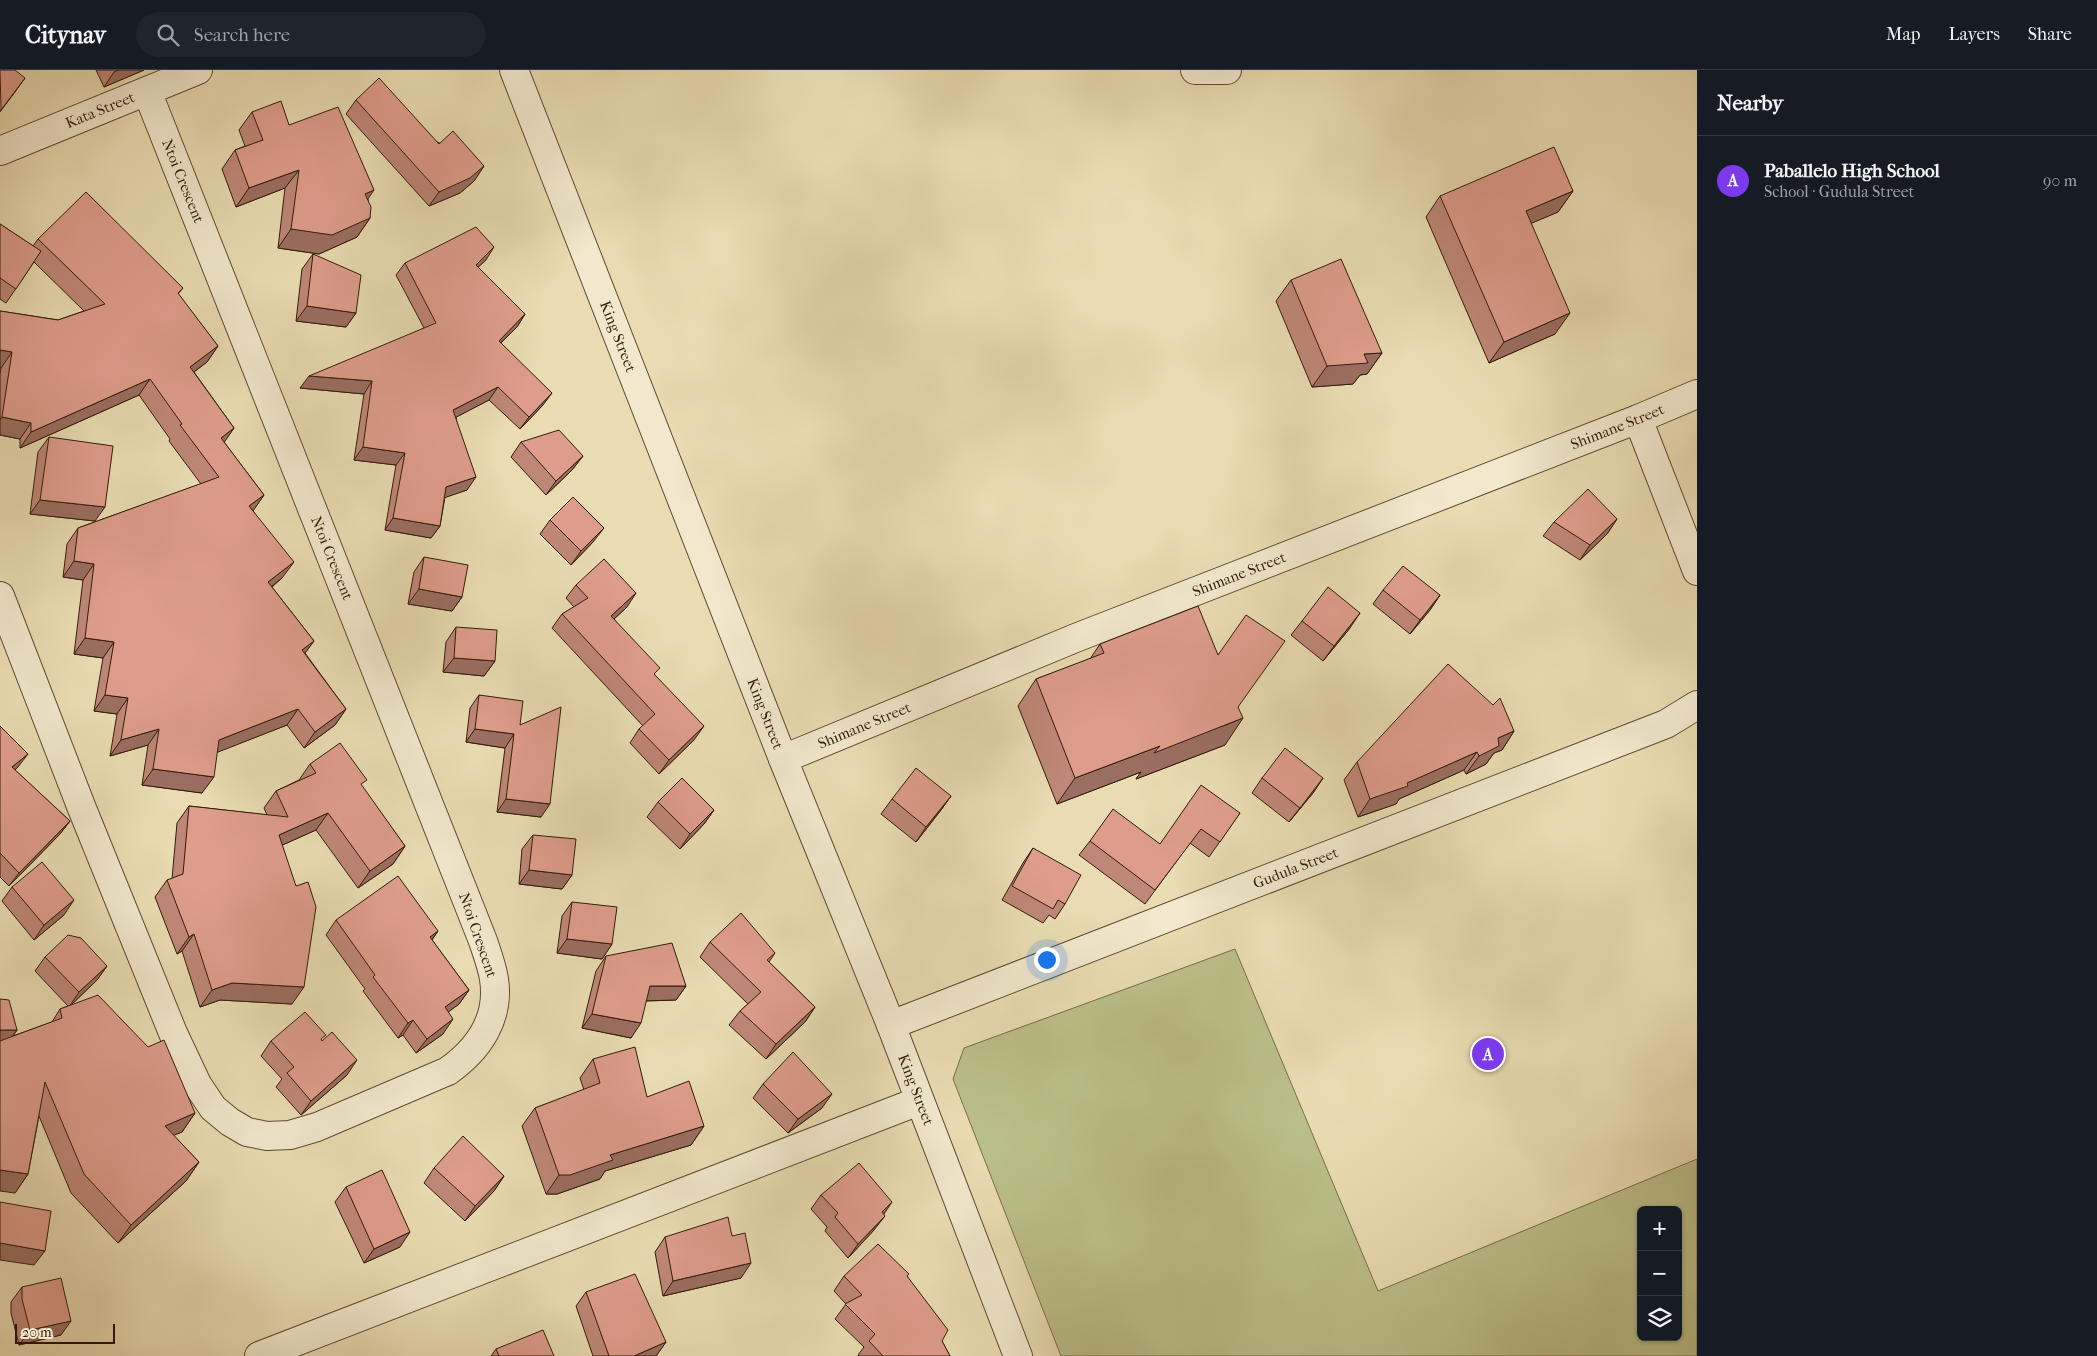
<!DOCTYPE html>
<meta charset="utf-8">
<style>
body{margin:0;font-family:"IM FELL French Canon",serif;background:#20242c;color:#f1f3f6}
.controls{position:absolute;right:15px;bottom:15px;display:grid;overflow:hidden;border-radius:8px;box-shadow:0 1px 4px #0004}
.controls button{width:45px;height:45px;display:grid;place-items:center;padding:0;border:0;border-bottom:1px solid #363941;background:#171b24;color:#f1f3f6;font:25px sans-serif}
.scale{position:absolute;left:15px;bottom:12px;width:100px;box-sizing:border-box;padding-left:5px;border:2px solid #331b08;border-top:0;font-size:14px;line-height:18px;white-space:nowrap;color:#331b08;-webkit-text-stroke:4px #f1e8cd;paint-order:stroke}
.you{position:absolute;left:1046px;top:889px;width:18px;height:18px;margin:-12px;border:4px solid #fff;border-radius:50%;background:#1a73e8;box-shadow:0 0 0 8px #1a73e833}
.badge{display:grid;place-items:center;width:32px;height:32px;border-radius:50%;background:#7c3aed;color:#fff;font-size:16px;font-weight:700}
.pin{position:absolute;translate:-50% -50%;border:2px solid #fff;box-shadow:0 1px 5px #0006}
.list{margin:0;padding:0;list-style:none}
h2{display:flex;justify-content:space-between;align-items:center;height:65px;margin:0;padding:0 20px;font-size:21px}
h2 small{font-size:16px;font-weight:400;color:#9ea1a6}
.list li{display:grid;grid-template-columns:32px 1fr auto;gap:15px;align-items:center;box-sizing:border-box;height:90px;padding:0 20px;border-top:1px solid #363941}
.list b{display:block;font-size:19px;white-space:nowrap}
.list p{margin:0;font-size:16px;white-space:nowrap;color:#9ea1a6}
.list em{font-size:16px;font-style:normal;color:#9ea1a6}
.icon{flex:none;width:28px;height:28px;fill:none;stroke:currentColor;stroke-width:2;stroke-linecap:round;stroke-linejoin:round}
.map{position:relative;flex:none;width:1697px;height:1286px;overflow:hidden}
header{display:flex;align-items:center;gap:30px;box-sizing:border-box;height:70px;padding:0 25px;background:#171b24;border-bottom:1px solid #363941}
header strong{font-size:24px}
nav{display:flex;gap:28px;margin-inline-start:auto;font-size:18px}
.search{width:350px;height:45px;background:#20242c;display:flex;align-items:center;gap:12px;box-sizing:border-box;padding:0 18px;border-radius:28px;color:#9ea1a6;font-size:19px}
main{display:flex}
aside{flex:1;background:#171b24}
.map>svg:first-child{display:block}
.park{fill:#bbbf89;stroke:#776d48;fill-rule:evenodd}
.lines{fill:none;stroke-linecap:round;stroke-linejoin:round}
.minor-casing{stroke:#604b32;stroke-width:30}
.minor{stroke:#f1e8cd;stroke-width:28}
.wall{fill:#bf8778;stroke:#331b08}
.shaded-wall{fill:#9b6e62;stroke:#331b08}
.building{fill:#de9d8c;stroke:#331b08}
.labels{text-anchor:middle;stroke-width:5;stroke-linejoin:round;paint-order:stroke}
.street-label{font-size:15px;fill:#331b08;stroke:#f1e8cd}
</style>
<header>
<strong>Citynav</strong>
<div class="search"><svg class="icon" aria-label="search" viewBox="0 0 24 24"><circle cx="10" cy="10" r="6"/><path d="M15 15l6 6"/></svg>Search here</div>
<nav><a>Map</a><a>Layers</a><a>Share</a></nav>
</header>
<main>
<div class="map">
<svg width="1697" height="1286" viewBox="0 0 1697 1286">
<rect width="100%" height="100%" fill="#e9dcb2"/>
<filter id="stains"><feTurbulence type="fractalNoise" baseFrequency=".004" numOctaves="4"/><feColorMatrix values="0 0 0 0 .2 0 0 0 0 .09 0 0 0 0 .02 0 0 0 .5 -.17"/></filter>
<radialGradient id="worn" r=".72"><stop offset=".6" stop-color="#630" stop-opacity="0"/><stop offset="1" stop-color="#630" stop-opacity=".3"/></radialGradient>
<path class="park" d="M1235,879L1378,1221L1697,1089V1286H1061L953,1009L964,978ZM1641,1140H1678V1267H1641Z"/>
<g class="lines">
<defs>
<g id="minor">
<path id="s1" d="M514,0L783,689L891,955L1018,1286"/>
<path d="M1195,0H1227"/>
<path id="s2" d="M0,81L198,0"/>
<path d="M1638,349L1697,501"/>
<path d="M0,526L81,736L173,963L197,1014L213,1038L230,1052L247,1062L267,1066L290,1065L317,1057L448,1001C479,979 500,948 494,909C492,896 487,883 483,871L147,21"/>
<path id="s3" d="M783,689L1078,567L1638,349L1697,324"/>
<path id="s4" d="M891,955L1666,654L1697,635"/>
<path d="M259,1286L919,1031"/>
</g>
</defs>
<use href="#minor" class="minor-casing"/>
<use href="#minor" class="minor"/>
</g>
<path class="wall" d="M96,0H144L104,17Z
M356,30L484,96L474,111L460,123L429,136L346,44Z
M252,42L289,55L368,129L370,148L357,167L319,184L278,178L285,118L236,137L222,99L235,80L245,76L239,60Z
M1573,121L1558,142L1531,153L1555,264L1489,293L1426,147L1440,126Z
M0,154L33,176L38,169L183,218L178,224L218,276L207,292L194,302L234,358L224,372L264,425L253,440L282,508L272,517L314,571L305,583L346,639L335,655L304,678L287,655L217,682L202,723L142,715L148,675L110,686L117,644L94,641L103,588L74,584L83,510L63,507L67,474L78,458L201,414L169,371L170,369L139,325L20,378V369L0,365V304L1,298H0V241L58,250L84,241L34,192L6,233L0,229Z
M313,184L356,243L346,257L296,251L302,199Z
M486,190L478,197L525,244L517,257L501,273L543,335L520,359L489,330L456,347L467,420L445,427L440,456L431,468L385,460L396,395L354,390L364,324L300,318L424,258L396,205L405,193Z
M1291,210L1382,283L1367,304L1360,305L1353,314L1312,317L1276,231Z
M49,367L95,451L30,444L38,382Z
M521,372L583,386L572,400L546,425L511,387Z
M1617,449L1607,464L1580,490L1543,466L1554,452Z
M550,450L593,472L571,495L540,464Z
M424,487L462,527L452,541L408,534L414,502Z
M576,515L627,537L614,549L655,605L694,670L659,704L630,673L639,659L643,656L552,558L562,544L574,537L566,528Z
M1383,520L1440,525L1430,540L1410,564L1373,534Z
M1302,551L1350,558L1323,591L1291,565Z
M456,557L495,591L484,606L443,602L446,572Z
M1100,574L1238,637L1225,675L1136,709L1141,702L1057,734L1018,636L1036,609L1090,589Z
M479,625L520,655L541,747L497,742L505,678L466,672L470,638Z
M0,656L18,697L15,700L70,751L60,764L9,816L0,807Z
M1514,661L1502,680L1494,683L1486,694L1466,704L1464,700L1399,729L1396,734L1358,747L1344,710L1357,692Z
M310,694L362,717L405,776L393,794L358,818L316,760L282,775L292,934L220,930L200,937L182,881L177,884L155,827L167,810L172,809L177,753L189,736L267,745L264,738L276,721L299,710Z
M1262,708H1323L1313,723L1289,752L1252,723Z
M951,726L941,740L916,772L881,744L892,729Z
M658,732L714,740L704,754L680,779L647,747Z
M1240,743L1209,787L1190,773L1145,834L1079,785L1090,771L1160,774Z
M533,765L572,805L562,819L519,814L522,779Z
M1033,778L1065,834L1055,849L1049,845L1043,853L1002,830L1023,793Z
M12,817L64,845L34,870L2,831Z
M572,832L612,874L602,889L557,883L562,846Z
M336,850L438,861L432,870L469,920L459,934L448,942L443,964L416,983L403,965L398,968L363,921L365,919L326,865Z
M710,872L775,883L769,892L815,937L805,952L766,989L729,955L740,941L748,934L700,887Z
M606,886L686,916L676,930L646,931L631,968L582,958L596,901Z
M45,887L107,896L97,910L70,936L195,1043L182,1062L173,1065L199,1092L186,1111L118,1173L71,1123L39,1046L28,1104L15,1123L0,929L17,960L13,966L52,952L60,939L68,936L35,901Z
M322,970L347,1005L301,1045L276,1017L282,1009L261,986L271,971Z
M593,989L647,1027L704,1056L691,1075L605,1101L600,1109L557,1124H546L522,1056L535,1038L584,1020L580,1008Z
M763,1014L822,1038L788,1063L753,1028Z
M434,1098L504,1106L494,1121L465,1151L424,1113Z
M346,1117L400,1177L364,1193L335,1132Z
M821,1125L883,1144L874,1160L848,1188L825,1161L827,1157L811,1139Z
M732,1166L741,1208L663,1226L655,1182L665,1167Z
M844,1206H907L942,1271L950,1286H859L858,1285L864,1277L835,1249L846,1234L834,1221Z
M22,1217L61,1265L19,1275L11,1243V1232Z
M586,1222L666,1272L656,1286H593L576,1236Z
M496,1279L554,1286H491Z"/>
<path class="shaded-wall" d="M119,0H144L104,17L114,2Z
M25,8L15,22L0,42L1,40Z
M484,96L474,111L460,123L429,136L439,122Z
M299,100L285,118L236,137L249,118Z
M374,120L361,139L365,124Z
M1573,121L1558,142L1511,162L1526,141Z
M370,148L357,167L319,184L278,178L291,159Z
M494,177L486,190L467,207L476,195Z
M307,236L356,243L346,257L296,251Z
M1570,243L1555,264L1489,293L1504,272Z
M525,244L517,257L490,283L499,271Z
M218,276L207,292L179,313L190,297Z
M0,280L12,282L1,298H0Z
M1382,283L1367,304L1360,305L1353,314L1312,317L1327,296L1364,284Z
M309,306L372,311L364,324L300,318Z
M150,309L139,325L20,378L31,362Z
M498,317L489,330L445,353L453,340Z
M552,323L543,335L520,359L529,347Z
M2,347L31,353L20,369L0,365V350Z
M234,358L223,374L221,368Z
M363,377L405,383L396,395L354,390Z
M583,386L572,400L546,425L556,411Z
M476,407L467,420L438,430L446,417Z
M264,425L253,441L249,436Z
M40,430L105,437L95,451L30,444Z
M393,448L440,456L431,468L385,460Z
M1617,449L1607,464L1580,490L1590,475Z
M604,458L593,472L571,495L581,481Z
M74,491L94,494L83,510L63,507Z
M294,492L282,508L257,528L268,512Z
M419,519L462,527L452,541L408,534Z
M636,523L627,537L602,560L611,546Z
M1440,525L1430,540L1410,564L1420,550Z
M1360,543L1350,558L1323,591L1334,576Z
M85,568L114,572L103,588L74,584Z
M314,571L302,587V580Z
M454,588L495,591L484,606L443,602Z
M105,625L128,628L117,644L94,641Z
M298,639L287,655L208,686L219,670Z
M346,639L335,655L304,678L315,662Z
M1243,648L1225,675L1136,709L1141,702L1057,734L1075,708L1160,676L1226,655Z
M704,656L694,670L659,704L669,690Z
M159,659L148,675L110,686L121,670Z
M475,659L514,664L505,678L466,672Z
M1514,661L1502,680L1494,683L1486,694L1466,704L1479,686L1498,668Z
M1477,682L1464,700L1399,729L1396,734L1358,747L1370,729Z
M28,684L18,697L2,711L12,697Z
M153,699L214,707L202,723L142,715Z
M1323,708L1313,723L1289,752L1300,738Z
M951,726L941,740L916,772L926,757Z
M506,729L550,734L541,747L497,742Z
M714,740L704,754L680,779L690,764Z
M328,743L316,760L267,782L279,765Z
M70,751L60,764L9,816L19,803Z
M405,776L393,794L358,818L370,801Z
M529,800L572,805L562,819L519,814Z
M74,830L64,845L34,870L44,855Z
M438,861L428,875L430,867Z
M194,864L182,881L177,884L189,867Z
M567,869L612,874L602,889L557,883Z
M107,896L97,910L69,937L79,922Z
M232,913L304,917L292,934L220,930L200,937L212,920Z
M650,916H686L676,930L639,931Z
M469,920L459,934L435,952L445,937Z
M815,937L805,952L766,989L776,974Z
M592,944L641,953L631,968L582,958Z
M453,949L443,964L416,983L427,969Z
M413,950L403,965L398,968L408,953Z
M0,960H17L4,978H0Z
M357,990L347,1005L301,1045L311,1031Z
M832,1024L822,1038L788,1063L798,1049Z
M195,1043L182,1062L152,1074L165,1056Z
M704,1056L691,1075L605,1101L600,1109L557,1124H546L559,1105L610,1085Z
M199,1092L186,1111L118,1173L131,1155Z
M0,1100L28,1104L15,1123L0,1121Z
M504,1106L494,1121L465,1151L475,1136Z
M892,1132L882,1147V1142Z
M885,1146L874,1160L848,1188L858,1174Z
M410,1162L400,1177L364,1193L374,1179Z
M0,1173L45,1181L34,1195L0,1190Z
M751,1193L741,1208L663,1226L673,1211Z
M71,1251L61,1265L19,1275L30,1260Z
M666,1272L656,1286H634Z"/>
<path class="building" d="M0,0H15L25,8L1,40Z
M379,8L439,74L453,61L484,96L470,108L439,122L356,30Z
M281,31L289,55L338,37L374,120L365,124L371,137L370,148L332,165L291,159L299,100L249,118L235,80L263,70L252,42Z
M1554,77L1573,121L1526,141L1570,243L1504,272L1440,126Z
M86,122L183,218L178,223L218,276L190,297L234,358L221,368L264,425L249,436L294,492L268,512L314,571L302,580L346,639L315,662L298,639L219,670L214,707L153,699L159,659L121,670L128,628L105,625L114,572L85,568L94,494L74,491L78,458L219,407L180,355L182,354L150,309L31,362V353L2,347L12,282L0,280V241L58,250L105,234L38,169Z
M0,154L41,181L16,219L0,208Z
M476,157L494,177L476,195L525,244L499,271L552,323L529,347L498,317L453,340L476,407L446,417L440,456L393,448L405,383L363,377L372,311L309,306L436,253L405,193Z
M313,184L361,205L356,243L307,236Z
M1341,189L1382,283L1364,284L1368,293L1327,296L1291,210Z
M559,360L583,386L556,411L521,372Z
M49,367L113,376L105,437L40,430Z
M1588,419L1617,449L1590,475L1554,452Z
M573,427L604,458L581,481L550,450Z
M424,487L468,495L462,527L419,519Z
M604,489L636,523L611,546L660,598L654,604L704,656L669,690L639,659L655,644L562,544L588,528L576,515Z
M1403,496L1440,525L1420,550L1383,520Z
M1328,517L1360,543L1334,576L1302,551Z
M1198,536L1218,585L1246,545L1285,571L1238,637L1243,648L1154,683L1160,676L1075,708L1036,609L1104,583L1100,574Z
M456,557L497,560L495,591L454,588Z
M1448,594L1493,635L1500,628L1514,661L1498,668L1499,676L1479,686L1477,682L1407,713L1408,716L1370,729L1357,692Z
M479,625L523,631L520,655L561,637L550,734L506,729L514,664L475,659Z
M0,656L28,684L12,697L70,751L19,803L0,783Z
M340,673L367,710L361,714L405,776L370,801L328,743L279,765L296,816L308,812L316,837L304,917L232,913L212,920L194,864L189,867L167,810L183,804L189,736L288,747L276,721L316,703L310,694Z
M1285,678L1323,708L1300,738L1262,708Z
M916,698L951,726L926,757L892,729Z
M682,708L714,740L690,764L658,732Z
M1201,715L1240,743L1220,772L1201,759L1155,820L1090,771L1113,739L1160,774Z
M533,765L576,769L572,805L529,800Z
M1033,778L1081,805L1065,834L1058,830L1053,839L1012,816Z
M42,792L74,830L44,855L12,817Z
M398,806L438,861L430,867L469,920L445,937L453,949L427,969L413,950L408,953L373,907L375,905L336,850Z
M572,832L617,837L612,874L567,869Z
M741,843L775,883L767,890L815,937L776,974L740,941L761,922L710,872Z
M68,865L81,868L107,896L79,922L45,887Z
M672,873L686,916H650L641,953L592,944L606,886Z
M98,925L148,977L164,970L195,1043L165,1056L199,1092L131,1155L84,1104L45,1012L28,1104L0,1100V971L62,948L60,939Z
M0,929L9,930L17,960H0Z
M305,942L326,965L321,969L322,971L332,962L357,990L311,1031L287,1003L294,997L271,971Z
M635,977L647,1027L689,1011L704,1056L610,1085L613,1090L570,1105H559L535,1038L600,1013L593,989Z
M793,982L832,1024L798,1049L763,1014Z
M463,1066L504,1106L475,1136L434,1098Z
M859,1093L892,1132L882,1142L885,1146L858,1174L835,1147L838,1143L821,1125Z
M382,1100L410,1162L374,1179L346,1117Z
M0,1132L51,1141L45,1181L0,1173Z
M728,1147L732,1166L745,1163L751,1193L673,1211L665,1167Z
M878,1174L909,1204L907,1206L948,1260L942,1271L950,1286H883L869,1271L875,1264L845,1234L862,1225L844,1206Z
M635,1204L666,1272L634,1286H609L586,1222Z
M61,1208L71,1251L30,1260L22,1229V1217Z
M543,1260L554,1286H499L496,1279Z"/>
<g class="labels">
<g class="street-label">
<text dy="5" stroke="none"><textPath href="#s2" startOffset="108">Kata Street</textPath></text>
<text transform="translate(183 111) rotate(68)" y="5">Ntoi Crescent</text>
<text dy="5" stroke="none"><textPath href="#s1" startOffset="286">King Street</textPath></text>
<text dy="5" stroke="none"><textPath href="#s3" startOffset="898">Shimane Street</textPath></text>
<text transform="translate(332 488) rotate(68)" y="5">Ntoi Crescent</text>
<text dy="5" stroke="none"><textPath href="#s3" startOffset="492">Shimane Street</textPath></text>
<text dy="5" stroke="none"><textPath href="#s1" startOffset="691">King Street</textPath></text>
<text dy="5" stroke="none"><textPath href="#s3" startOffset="88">Shimane Street</textPath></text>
<text dy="5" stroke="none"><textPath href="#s4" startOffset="434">Gudula Street</textPath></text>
<text transform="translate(478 865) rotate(71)" y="5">Ntoi Crescent</text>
<text dy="5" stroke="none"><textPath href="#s1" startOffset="1096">King Street</textPath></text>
</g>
</g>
<rect width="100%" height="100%" filter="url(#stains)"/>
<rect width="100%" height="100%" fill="url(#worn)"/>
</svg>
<div class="controls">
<button>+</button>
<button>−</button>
<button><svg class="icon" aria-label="layers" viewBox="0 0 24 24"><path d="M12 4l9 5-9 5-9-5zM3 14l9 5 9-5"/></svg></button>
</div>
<div class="scale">20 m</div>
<div class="you"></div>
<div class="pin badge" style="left:1488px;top:984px">A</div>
</div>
<aside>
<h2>Nearby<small></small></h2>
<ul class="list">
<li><span class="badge">A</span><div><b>Paballelo High School</b><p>School · Gudula Street</p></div><em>90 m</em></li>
</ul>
</aside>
</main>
